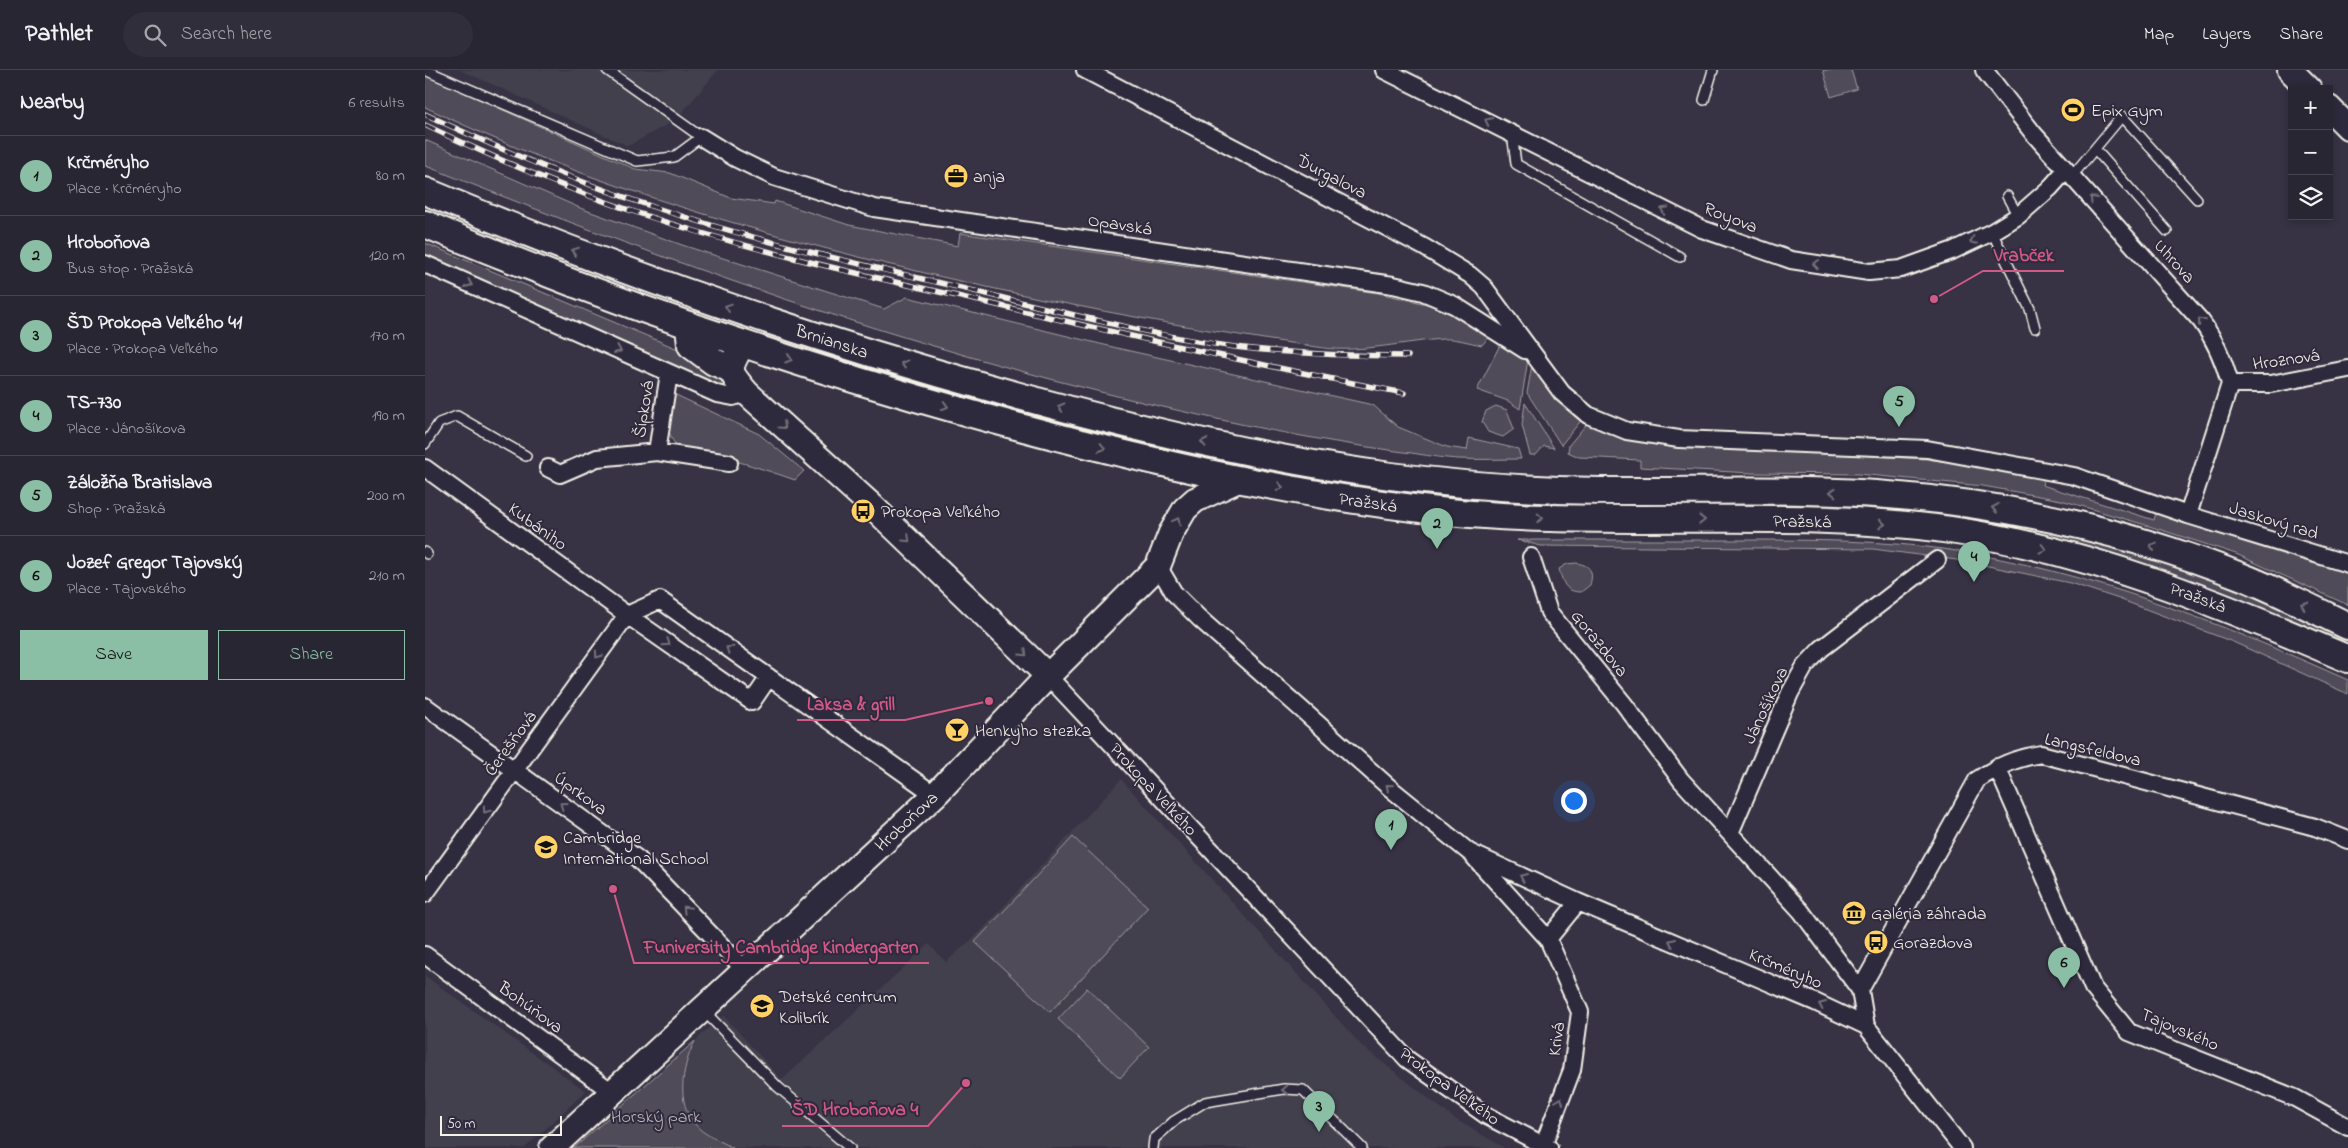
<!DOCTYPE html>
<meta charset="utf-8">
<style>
body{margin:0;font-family:"Indie Flower",sans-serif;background:#312e3b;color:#f1f3f6}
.controls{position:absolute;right:15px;top:15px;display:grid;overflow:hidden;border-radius:0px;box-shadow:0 2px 8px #0003}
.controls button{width:45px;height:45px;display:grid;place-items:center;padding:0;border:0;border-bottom:1px solid #45434e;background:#292633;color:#f1f3f6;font:25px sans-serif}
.scale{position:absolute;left:15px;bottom:12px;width:122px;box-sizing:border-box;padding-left:5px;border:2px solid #f4f1e8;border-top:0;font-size:14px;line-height:18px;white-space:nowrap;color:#f4f1e8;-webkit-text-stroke:4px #2f2a3d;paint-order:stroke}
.you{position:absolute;left:1148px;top:730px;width:18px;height:18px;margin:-12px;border:4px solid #fff;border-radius:50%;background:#1a73e8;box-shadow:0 0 0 8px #1a73e833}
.badge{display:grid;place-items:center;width:32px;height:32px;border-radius:50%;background:#8abfa5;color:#111;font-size:16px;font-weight:700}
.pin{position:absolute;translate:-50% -41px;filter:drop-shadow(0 1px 2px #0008)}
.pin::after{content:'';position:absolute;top:26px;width:18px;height:15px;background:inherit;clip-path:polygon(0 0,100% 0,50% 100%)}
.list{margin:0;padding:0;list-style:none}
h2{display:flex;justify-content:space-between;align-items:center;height:65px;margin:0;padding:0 20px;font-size:21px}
h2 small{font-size:16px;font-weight:400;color:#a5a5ac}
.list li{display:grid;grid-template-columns:32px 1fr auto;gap:15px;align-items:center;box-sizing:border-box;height:80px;padding:0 20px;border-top:1px solid #45434e}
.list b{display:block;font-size:19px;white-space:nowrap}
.list p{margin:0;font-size:16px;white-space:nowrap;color:#a5a5ac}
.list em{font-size:16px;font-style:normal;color:#a5a5ac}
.actions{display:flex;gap:10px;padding:15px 20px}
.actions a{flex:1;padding:11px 0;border:1px solid #8abfa5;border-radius:0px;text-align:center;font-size:18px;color:#8abfa5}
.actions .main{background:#8abfa5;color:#111}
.icon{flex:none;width:28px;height:28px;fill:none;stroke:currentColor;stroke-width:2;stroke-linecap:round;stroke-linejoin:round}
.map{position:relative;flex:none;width:1923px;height:1078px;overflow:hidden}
header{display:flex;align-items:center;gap:30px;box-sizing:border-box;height:70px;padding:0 25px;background:#292633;border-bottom:1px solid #45434e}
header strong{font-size:24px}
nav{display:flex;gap:28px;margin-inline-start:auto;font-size:18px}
.search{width:350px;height:45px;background:#312e3b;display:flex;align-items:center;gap:12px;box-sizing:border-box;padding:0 18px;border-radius:28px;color:#a5a5ac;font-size:19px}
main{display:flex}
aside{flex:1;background:#292633}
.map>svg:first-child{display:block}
.built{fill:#433f4e}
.green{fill:#504b59;stroke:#a29ea0}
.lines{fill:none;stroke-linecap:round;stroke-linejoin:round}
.lane-casing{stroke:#f4f1e8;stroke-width:12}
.street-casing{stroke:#f4f1e8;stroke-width:20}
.secondary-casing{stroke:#f4f1e8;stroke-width:28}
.primary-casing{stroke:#f4f1e8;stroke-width:30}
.lane{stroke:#2f2a3d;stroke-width:9}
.street{stroke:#2f2a3d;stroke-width:16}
.secondary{stroke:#2f2a3d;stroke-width:24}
.primary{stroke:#2f2a3d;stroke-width:26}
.rail-casing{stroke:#f4f1e8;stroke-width:5.5}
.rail{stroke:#2f2a3d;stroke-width:4;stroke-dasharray:11;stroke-linecap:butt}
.oneway{stroke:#747079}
.labels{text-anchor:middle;stroke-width:4;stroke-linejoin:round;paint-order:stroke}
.poi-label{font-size:18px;fill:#f4f1e8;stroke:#2f2a3d;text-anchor:start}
.street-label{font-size:18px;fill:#f4f1e8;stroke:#2f2a3d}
.park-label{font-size:18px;fill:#bbb7b6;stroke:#2f2a3d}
.leader{fill:none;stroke:#d15985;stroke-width:2}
.callout-dot{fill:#d15985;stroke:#2f2a3d;stroke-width:2}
.callout-label{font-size:19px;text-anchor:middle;font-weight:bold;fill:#d15985;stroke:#2f2a3d;stroke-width:4;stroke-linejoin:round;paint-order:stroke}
</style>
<header>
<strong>Pathlet</strong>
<div class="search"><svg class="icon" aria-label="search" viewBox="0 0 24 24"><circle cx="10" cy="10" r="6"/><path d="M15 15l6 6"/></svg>Search here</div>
<nav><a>Map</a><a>Layers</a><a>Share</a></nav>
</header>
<main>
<aside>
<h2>Nearby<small>6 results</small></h2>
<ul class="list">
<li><span class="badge">1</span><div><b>Krčméryho</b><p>Place · Krčméryho</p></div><em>80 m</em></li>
<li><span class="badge">2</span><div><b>Hroboňova</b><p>Bus stop · Pražská</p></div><em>120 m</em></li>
<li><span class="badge">3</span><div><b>ŠD Prokopa Veľkého 41</b><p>Place · Prokopa Veľkého</p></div><em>170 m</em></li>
<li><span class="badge">4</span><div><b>TS-730</b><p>Place · Jánošíkova</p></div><em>190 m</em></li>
<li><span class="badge">5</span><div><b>Záložňa Bratislava</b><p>Shop · Pražská</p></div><em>200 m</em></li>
<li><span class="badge">6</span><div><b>Jozef Gregor Tajovský</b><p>Place · Tajovského</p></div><em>210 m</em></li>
</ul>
<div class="actions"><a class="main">Save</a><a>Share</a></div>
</aside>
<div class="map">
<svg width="1923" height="1078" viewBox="0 0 1923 1078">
<rect width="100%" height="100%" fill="#373244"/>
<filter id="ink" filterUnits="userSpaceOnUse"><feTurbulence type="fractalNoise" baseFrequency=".02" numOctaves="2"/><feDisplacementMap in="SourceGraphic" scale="10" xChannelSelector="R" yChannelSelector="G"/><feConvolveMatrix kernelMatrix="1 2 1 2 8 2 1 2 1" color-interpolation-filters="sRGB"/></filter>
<g filter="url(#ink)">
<path class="built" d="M35,0H293L251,50L203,76Z
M696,709L938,977L1030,1049L1080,1078H307L276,1060L264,1045L259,1032L257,1002L269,972L291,951L299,946L357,1010L504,874L521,892L557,860Z
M0,906L161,1021L100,1078H0Z"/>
<path class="green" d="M1398,0H1426L1432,19L1406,27Z
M0,5L210,99L245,103L306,128L349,134L350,131L424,155L533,176L535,163L953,223L1006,235L1068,263L1057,275C1045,273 1031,268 1019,269C983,271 934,283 899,278C752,257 606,229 462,194C304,155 147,108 0,37Z
M0,70L155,138L260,176L459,239L482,227L696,279L948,335L973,357L1022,377L1042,380L1044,368L1093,379L1096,389C1075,389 1054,390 1033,389C1012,388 991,383 971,381C888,370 807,353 725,334C479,276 241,192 6,98L0,96Z
M0,133L325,255L318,262L82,176L0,142Z
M0,173L272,287L298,308V313L292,314L267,304L0,185Z
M1077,271L1103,289L1095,339L1083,331L1052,320Z
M1107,295L1158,348L1136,375L1102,323Z
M251,325L334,364L379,401L370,410C341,400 312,390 281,384C273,382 258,382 252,376C238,362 244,340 251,325Z
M1100,333L1129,378L1119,376L1111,385H1105L1097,355Z
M1071,336L1082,340L1089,359L1078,367L1063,362L1057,352L1061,341Z
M1164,351L1248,375L1501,389L1620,405L1617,415L1729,450L1732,439L1923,503V535L1811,484L1724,456L1636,430L1558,416L1433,404L1327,403L1215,397V390L1154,387L1143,382L1144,375Z
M727,379L852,399L1211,431L1467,436L1581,449L1662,469L1765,499L1830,524L1923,567V579L1658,478L960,425Z
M1092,470C1168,470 1244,470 1320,470C1388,470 1458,470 1525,480C1664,501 1795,553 1923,610V624L1808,572L1694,529L1645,513L1539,491L1448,479L1116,476Z
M1151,493C1165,495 1169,501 1165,515L1156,522C1140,522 1138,513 1134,499L1142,494Z
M648,767L723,837L625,942L550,872Z
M662,918L724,977L695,1008L633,949Z
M270,971C256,998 249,1039 277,1061C286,1068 298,1072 308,1078H149Z"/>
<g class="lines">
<defs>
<path id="lane" d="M0,0L212,91L249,87L276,67L182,0
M1279,30L1288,0
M1087,63L1091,94L1255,187
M1670,79L1742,161
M1647,106L1697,46L1772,129
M1582,126L1593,146
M1567,162L1605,239L1610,258
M0,374L14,353L32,346L101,386
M0,482L2,484
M279,941L353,1017L425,1078
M728,1078L729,1069L749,1051L780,1032L859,1019L878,1020L937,1078"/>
<path id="street" d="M660,0L999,177L1045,205L1059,217L1137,323L1163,345L1202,361L1254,369L1502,379L1649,406L1763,445L1923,494
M959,0L1277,159L1366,190L1444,202L1476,199L1529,180L1567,162L1593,146L1625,118L1641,100
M1559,0L1608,63L1776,251C1791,271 1799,291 1805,314L1763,445
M276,67L310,88L349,107L449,138L968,215L998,222L1029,235L1100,280
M0,194L292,324L308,327L322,323
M1805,314H1846L1923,299
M232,382L244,303
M0,398L202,545L327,632L344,607
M123,398L135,404L172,388L232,382L304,393
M1106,487L1124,542L1199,634L1256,710L1376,841L1435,920L1441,956L1537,1078
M733,496L749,523L775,549L965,718L1044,782L1153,832L1390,932L1441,956
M623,606L982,989L1062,1046L1124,1078
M0,636L213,789L319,899
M1572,697L1668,918L1704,962L1870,1028L1923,1057
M1305,763L1365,623L1380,596L1396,579L1512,490
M1049,787L1123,869L1155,942L1147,1000L1118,1076
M0,824L202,545L235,530L510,725
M1123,869L1153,832
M0,885L187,1022
M1435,920L1552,710C1573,696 1591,688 1616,684L1890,757L1923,770"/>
<path id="secondary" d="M1865,0L1884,19
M1904,38L1923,57
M318,273C303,301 302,299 322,323L447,436L623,606
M127,1078L510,725L623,606L733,496L746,463L760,439L770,430L813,410"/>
<path id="primary" d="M0,121C188,200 380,267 576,321C704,357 834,388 966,406C1035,415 1105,420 1175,421C1275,422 1375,417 1475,426C1594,436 1713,465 1823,509C1857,523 1890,540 1923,556
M0,154C178,229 361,292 547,344C695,385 844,421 996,439C1172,461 1350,436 1525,460C1664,480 1795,534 1923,589
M264,255L266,275L289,292L306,299"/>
</defs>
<use href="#lane" class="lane-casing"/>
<use href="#street" class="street-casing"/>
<use href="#secondary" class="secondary-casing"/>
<use href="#primary" class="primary-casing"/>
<use href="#lane" class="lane"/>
<use href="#street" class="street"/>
<use href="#secondary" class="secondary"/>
<use href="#primary" class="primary"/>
<defs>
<path id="rail" d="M0,44C80,82 162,116 247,143C346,175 448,197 549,221C635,241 722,265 810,277C867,284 926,286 983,286
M0,55C69,88 140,119 213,143C326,181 443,206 559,232C698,265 838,296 979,323"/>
</defs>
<use href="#rail" class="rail-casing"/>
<use href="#rail" class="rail"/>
</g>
<defs><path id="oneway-chevron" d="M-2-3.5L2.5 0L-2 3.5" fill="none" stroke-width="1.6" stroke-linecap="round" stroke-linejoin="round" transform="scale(1.25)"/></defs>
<g class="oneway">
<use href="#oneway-chevron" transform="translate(1063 51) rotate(-154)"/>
<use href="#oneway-chevron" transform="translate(1668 129) rotate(-132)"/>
<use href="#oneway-chevron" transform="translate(1239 140) rotate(-153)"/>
<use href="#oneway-chevron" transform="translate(1548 171) rotate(154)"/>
<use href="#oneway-chevron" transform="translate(150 181) rotate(-159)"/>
<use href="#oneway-chevron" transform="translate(1391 194) rotate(-172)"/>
<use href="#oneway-chevron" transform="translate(44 214) rotate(24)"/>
<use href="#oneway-chevron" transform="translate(303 237) rotate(-161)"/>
<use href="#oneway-chevron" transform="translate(1776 251) rotate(-129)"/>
<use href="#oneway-chevron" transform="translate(193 280) rotate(24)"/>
<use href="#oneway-chevron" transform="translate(364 289) rotate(17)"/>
<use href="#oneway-chevron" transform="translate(479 294) rotate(-164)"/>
<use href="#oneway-chevron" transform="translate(520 336) rotate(16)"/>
<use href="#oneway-chevron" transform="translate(636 337) rotate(-166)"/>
<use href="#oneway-chevron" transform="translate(358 356) rotate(42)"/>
<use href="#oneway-chevron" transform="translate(779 372) rotate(-168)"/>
<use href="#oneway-chevron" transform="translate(677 378) rotate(14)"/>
<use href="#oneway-chevron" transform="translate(855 417) rotate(10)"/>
<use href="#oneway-chevron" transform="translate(1408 422) rotate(-178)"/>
<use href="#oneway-chevron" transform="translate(1570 438) rotate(-171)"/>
<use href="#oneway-chevron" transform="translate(1115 448) rotate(3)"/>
<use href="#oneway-chevron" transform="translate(1277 450)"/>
<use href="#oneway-chevron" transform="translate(752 451) rotate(-62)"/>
<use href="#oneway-chevron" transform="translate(1457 454) rotate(4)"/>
<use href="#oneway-chevron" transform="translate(482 469) rotate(44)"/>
<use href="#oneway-chevron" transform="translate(1728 476) rotate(-162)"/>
<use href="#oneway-chevron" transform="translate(1618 479) rotate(14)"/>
<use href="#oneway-chevron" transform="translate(1879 535) rotate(-155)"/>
<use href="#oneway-chevron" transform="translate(242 573) rotate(35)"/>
<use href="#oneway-chevron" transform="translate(304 579) rotate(-145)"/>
<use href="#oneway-chevron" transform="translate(599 583) rotate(44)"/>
<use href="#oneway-chevron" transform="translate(173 585) rotate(126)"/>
<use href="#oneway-chevron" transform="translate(964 717) rotate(-140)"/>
<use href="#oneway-chevron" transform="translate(138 735) rotate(-144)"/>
<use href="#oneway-chevron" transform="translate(61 740) rotate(126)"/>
<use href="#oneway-chevron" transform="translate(1098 807) rotate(-155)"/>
<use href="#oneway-chevron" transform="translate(261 839) rotate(-134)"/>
<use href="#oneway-chevron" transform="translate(1247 872) rotate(-157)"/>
<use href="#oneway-chevron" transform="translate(1397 935) rotate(-155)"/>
<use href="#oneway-chevron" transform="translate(860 1020) rotate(177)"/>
<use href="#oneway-chevron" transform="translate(1135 1031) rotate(-69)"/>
</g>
</g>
<defs>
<symbol id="stadium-disc" viewBox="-11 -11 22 22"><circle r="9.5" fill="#ffd166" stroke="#2f2a3d"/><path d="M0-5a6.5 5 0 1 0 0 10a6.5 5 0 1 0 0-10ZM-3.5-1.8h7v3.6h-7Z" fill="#111"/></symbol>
<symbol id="office-disc" viewBox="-11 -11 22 22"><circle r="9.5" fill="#ffd166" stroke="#2f2a3d"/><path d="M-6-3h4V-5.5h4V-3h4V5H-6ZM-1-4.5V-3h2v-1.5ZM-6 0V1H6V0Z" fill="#111"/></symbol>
<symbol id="bus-disc" viewBox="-11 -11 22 22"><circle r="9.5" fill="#ffd166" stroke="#2f2a3d"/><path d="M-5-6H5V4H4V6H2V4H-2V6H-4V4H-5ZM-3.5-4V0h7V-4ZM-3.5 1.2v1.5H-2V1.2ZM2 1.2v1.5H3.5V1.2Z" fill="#111"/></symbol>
<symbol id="bar-disc" viewBox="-11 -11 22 22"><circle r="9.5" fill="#ffd166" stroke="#2f2a3d"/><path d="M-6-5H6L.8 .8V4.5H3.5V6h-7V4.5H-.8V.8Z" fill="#111"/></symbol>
<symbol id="school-disc" viewBox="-11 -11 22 22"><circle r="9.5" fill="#ffd166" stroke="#2f2a3d"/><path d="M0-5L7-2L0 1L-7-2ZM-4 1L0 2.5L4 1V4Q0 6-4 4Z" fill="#111"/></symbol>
<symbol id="museum-disc" viewBox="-11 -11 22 22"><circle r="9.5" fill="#ffd166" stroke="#2f2a3d"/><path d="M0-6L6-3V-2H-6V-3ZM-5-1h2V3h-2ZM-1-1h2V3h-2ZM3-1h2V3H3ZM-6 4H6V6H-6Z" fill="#111"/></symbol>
</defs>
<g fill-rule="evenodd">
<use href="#stadium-disc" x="1634" y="26" width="28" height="28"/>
<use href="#office-disc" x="517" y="92" width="28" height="28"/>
<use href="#bus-disc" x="424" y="427" width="28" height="28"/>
<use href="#bar-disc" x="518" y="646" width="28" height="28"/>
<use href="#school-disc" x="107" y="763" width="28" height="28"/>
<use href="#museum-disc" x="1415" y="829" width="28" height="28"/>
<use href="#bus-disc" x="1437" y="858" width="28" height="28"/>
<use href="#school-disc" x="323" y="922" width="28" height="28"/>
</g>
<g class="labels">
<g class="poi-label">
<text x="1666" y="46">Epix Gym</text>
<text x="548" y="112">anja</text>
<text x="456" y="447">Prokopa Veľkého</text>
<text x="550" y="666">Henkyho stezka</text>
<text x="138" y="773">Cambridge<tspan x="138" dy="21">International School</tspan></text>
<text x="1446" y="849">Galéria záhrada</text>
<text x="1468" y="878">Gorazdova</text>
<text x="354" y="932">Detské centrum<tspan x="354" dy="21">Kolibrík</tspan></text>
</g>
<g class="street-label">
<text transform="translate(907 106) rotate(27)" y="6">Ďurgalova</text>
<text transform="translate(1306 147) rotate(21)" y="6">Royova</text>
<text transform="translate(695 154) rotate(9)" y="6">Opavská</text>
<text transform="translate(1750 191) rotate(48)" y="6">Uhrova</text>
<text transform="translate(407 271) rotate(18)" y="6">Brnianska</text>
<text transform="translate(1861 289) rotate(-8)" y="6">Hroznová</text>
<text transform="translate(218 339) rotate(-81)" y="6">Šípková</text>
<text transform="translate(943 432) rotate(8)" y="6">Pražská</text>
<text transform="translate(1849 450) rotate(17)" y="6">Jaskový rad</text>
<text transform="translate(1377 451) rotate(1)" y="6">Pražská</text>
<text transform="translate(113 456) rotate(36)" y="6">Kubániho</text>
<text transform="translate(1773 527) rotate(20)" y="6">Pražská</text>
<text transform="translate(1175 573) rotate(51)" y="6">Gorazdova</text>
<text transform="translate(1340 635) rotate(-65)" y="6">Jánošíkova</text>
<text transform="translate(85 673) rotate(-54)" y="6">Čerešňová</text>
<text transform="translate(1668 679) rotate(13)" y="6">Langsfeldova</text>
<text transform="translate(729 719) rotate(47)" y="6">Prokopa Veľkého</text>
<text transform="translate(156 723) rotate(36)" y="6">Úprkova</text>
<text transform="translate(481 751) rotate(-43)" y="6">Hroboňova</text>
<text transform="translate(1361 898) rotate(23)" y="6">Krčméryho</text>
<text transform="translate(106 937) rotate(36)" y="6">Bohúňova</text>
<text transform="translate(1755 959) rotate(23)" y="6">Tajovského</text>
<text transform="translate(1131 969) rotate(-82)" y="6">Krivá</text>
<text transform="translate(1025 1016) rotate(36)" y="6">Prokopa Veľkého</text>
</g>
<g class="park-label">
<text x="231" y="1052">Horský park</text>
</g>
</g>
<path class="leader" d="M1509 229L1558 201H1639M564 631L480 650H372M188 819L209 893H504M541 1013L503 1056H357"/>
<g class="callout-dot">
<circle cx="1509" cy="229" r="5"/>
<circle cx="564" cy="631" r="5"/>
<circle cx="188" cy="819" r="5"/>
<circle cx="541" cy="1013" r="5"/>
</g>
<g class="callout-label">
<text x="1599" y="191">Vrabček</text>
<text x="426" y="640">Laksa &amp; grill</text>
<text x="356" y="883">Funiversity Cambridge Kindergarten</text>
<text x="430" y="1045">ŠD Hroboňova 4</text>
</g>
</svg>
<div class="controls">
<button>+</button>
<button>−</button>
<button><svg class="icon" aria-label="layers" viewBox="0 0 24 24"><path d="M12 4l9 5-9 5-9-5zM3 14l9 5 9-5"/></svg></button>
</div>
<div class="scale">50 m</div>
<div class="you"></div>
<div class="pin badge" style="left:966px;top:780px">1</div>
<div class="pin badge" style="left:1012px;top:479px">2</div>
<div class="pin badge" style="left:894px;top:1062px">3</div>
<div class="pin badge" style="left:1549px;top:512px">4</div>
<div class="pin badge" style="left:1474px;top:357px">5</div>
<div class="pin badge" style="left:1639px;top:918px">6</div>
</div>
</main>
